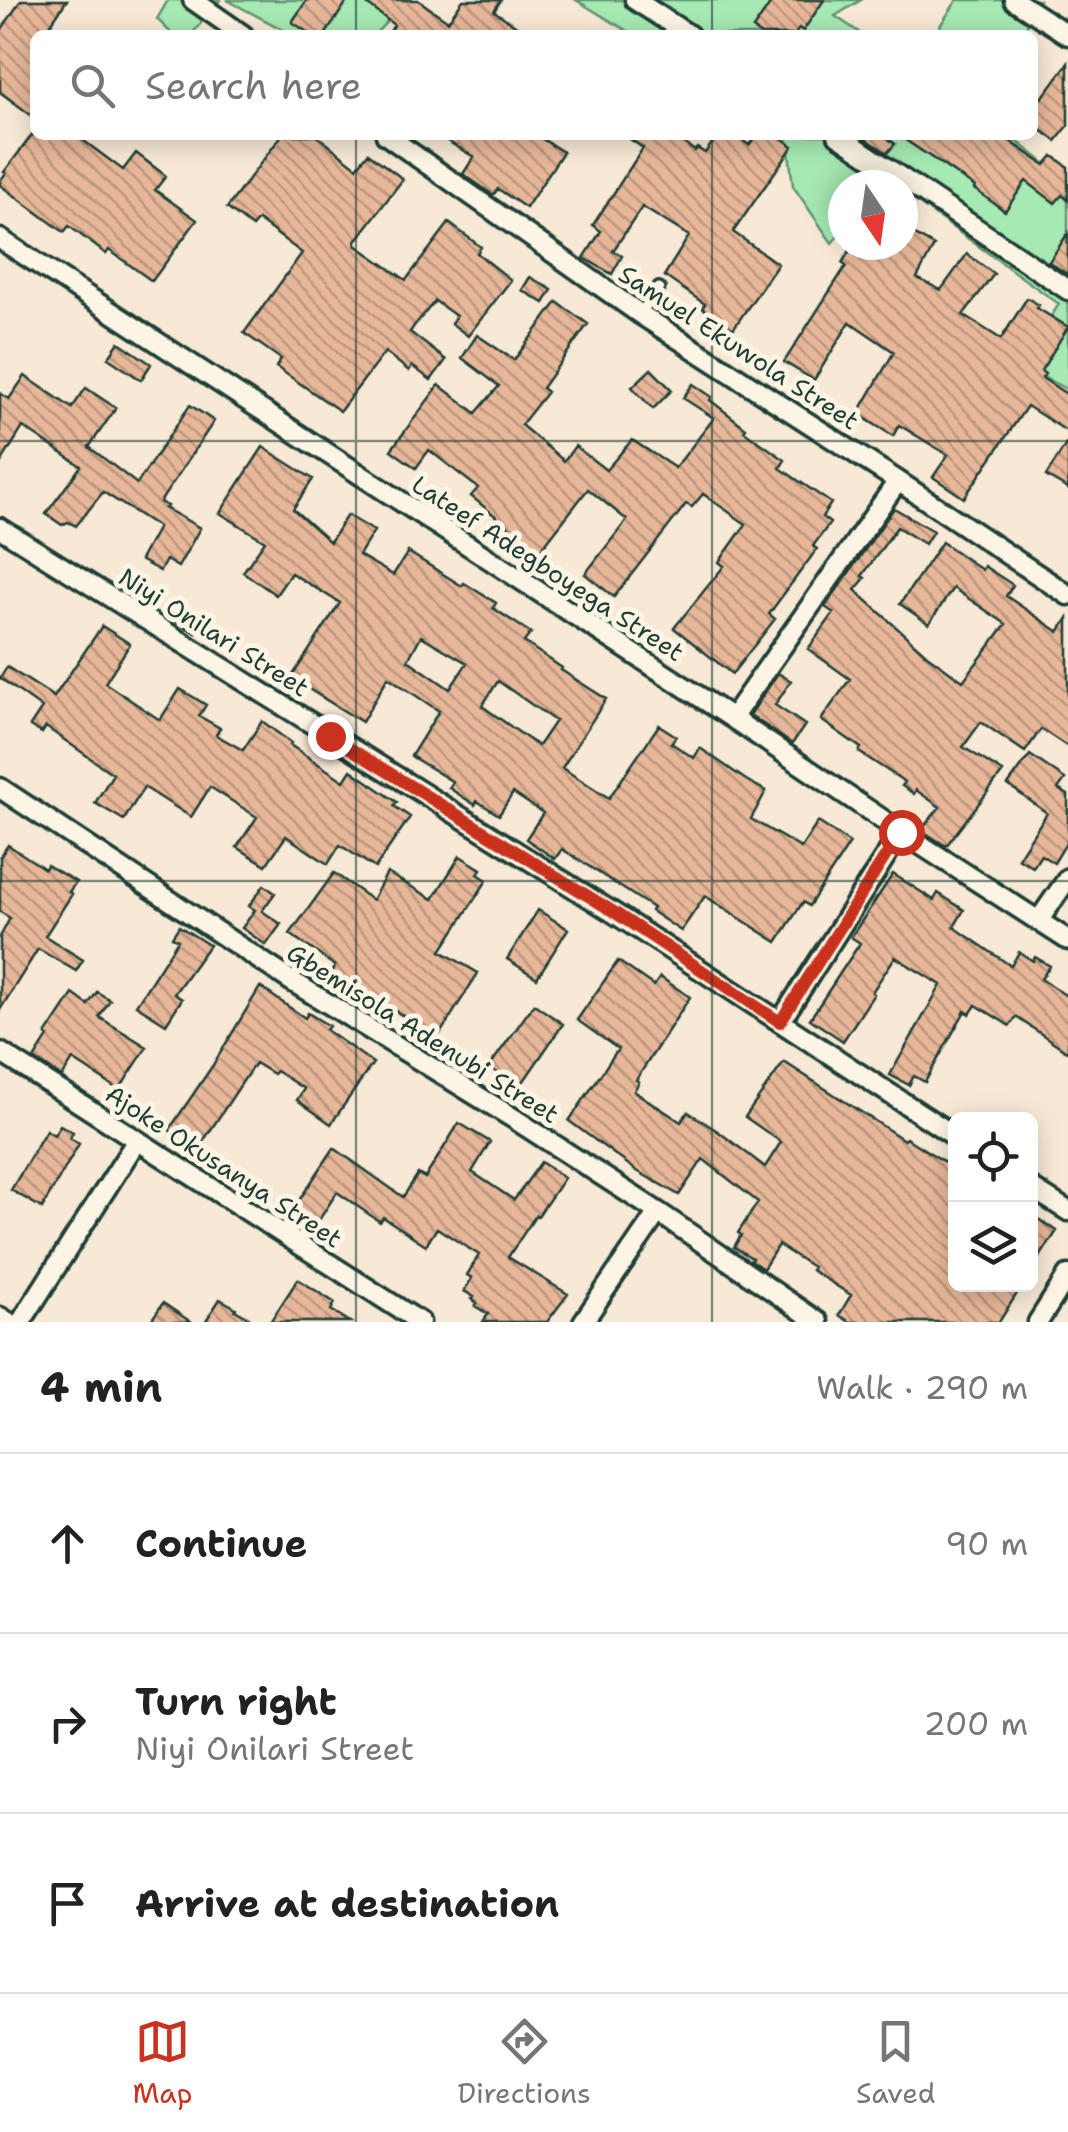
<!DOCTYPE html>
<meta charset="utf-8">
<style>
body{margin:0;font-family:"Shantell Sans",sans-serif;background:#f2f2f2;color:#222}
.controls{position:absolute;right:30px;bottom:30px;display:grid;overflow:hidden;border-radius:15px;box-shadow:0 5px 25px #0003}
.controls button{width:90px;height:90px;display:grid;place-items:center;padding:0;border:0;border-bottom:2px solid #e0e0e0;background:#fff;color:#222;font:50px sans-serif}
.compass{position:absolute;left:828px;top:170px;width:90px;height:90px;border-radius:50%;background:#fff;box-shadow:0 5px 25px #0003;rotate:167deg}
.stop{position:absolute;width:30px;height:30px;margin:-22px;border:8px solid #c8321e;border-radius:50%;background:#fff}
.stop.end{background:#c8321e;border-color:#fff;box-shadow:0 2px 10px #0008}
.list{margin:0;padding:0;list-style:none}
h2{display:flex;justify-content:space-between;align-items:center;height:130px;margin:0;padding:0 40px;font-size:42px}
h2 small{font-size:32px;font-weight:400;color:#767676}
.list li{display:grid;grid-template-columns:65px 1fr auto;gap:30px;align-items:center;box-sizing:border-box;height:180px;padding:0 40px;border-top:2px solid #e0e0e0}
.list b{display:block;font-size:38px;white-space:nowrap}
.list p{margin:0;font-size:32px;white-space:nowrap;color:#767676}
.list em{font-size:32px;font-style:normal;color:#767676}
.icon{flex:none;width:55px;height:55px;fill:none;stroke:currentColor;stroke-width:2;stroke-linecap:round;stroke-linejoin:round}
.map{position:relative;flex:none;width:1068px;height:1322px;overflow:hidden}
.search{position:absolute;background:#fff;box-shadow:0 5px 25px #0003;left:30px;right:30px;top:30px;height:110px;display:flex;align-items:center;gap:25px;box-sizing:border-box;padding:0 35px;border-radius:15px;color:#767676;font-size:38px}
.sheet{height:670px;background:#fff}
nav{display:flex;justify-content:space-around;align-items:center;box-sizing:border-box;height:140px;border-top:2px solid #e0e0e0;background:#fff;font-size:28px;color:#767676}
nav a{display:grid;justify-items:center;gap:5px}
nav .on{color:#c8321e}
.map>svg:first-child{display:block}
.green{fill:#a6e9b3;stroke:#629374;stroke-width:2.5}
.building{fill:url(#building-back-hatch);stroke:#1f3d34;stroke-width:2.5;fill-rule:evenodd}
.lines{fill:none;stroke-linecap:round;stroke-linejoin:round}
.service-casing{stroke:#1f3d34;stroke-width:16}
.minor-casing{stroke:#1f3d34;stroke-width:25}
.service{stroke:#fcf5e5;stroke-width:9}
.minor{stroke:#fcf5e5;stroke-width:18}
.route{stroke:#c8321e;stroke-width:12}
.grid{fill:none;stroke:#1f3d34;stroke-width:2.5;stroke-opacity:0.55}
.labels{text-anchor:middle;stroke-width:10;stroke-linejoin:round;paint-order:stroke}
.street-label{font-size:25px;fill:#1f3d34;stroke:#fcf5e5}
</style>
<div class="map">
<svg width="1068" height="1322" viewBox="0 0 1068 1322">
<defs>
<pattern id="building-back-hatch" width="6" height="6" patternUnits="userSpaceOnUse" patternTransform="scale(2.5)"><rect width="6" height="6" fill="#e8b799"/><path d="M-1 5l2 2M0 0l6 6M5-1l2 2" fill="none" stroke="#bb967e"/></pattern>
</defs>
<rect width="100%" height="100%" fill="#f8e9d6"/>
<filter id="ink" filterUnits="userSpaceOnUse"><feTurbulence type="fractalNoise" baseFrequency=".01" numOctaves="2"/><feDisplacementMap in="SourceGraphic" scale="20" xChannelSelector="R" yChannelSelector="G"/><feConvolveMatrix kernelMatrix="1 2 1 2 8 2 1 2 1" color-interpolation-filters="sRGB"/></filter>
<g filter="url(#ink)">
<path class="green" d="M168,0H220L191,35H173L157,19Z
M227,0H408L374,35H293Z
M576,0H861L835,16L863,35H634Z
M957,0H1039L1022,35H934Z
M787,135H1009L1068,181V390L1020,365L1059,304L903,192V185H893L887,181L883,185H843V230L832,243L793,186Z"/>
<path class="building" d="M21,0H67L48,28L46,27L41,35H35V118L0,92V32Z
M307,0H348L325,35H312L292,22Z
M362,0H418L448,21L463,0H501L494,11L530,35H388L394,25Z
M773,0H824L803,31L799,28L795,35H761L753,29Z
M1068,63V126L1056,141L1033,124V91L1042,98Z
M32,135H76L123,170L136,153L166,176L155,190L197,220L152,281L109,250L106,254L69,226L64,232L0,185V181L6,173L4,172Z
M282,135H316L357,167L368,153L403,179L356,241V245L406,280L449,223L481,247L477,253L511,280L468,336L451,323L456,316L435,301L414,326L410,332L446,360L431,380L412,366L409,371L385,352L340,411L276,367L281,359L244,333L302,253L258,220L252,227L227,208Z
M437,135H536L563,152L526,208L498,189L493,195L463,174L474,157Z
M624,135H672L695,151L697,148L705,153L718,135H735L749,145L757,135H777L793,146L733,232L778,264L733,329L702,308L705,304L664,276L689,236L642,207L613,251L622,256L612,274L584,258L601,231L593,225L643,148Z
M860,135H884L895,144L887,153Z
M898,135H1001L1045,165L1053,156L1068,167V200L1062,195L1055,203L1026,181L1005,211L974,189L975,187Z
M903,228L934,246L917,278L941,290L967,254L994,274L963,315L1001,339L1027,298L1039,305L1037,308L1068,327L1041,371L1045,374L1042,378L1068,395V432L1027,406L964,498L933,477L948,455L899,425L893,436L858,414L894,352L850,322L814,380L784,362L846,266L842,263L853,245H903Z
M1068,233V275L1049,262Z
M530,277L552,290L544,303L522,290Z
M557,302L588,324L542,388L547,392L521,425L564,461L575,446L606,470L632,440L675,468L714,418L683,398L693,384L712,397L710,400L746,428L744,431L785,460L780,468L831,503L822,517L830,523L813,546L817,549L769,614L775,619L732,674L674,628L724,566L719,562L746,524L703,494L692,507L686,504L614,597L585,574L627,520L588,489L539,552L471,496L478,488L429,450L416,468L391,450L439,385L476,413L499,386L462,358L477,335L514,360Z
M119,342L151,364L141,380L108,358Z
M651,369L672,390L653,409L632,387Z
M25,376L72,408L86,388L116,408L89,447L137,484L190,405L214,421L160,502L167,506L165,508L200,528L178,567L166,560L160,571L140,560L158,527L103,492L76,526L68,522L62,525L46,514L81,466L23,427L0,464V393L9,399Z
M1068,441V489L1046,476Z
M263,447L313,479L293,509L330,542L347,515L374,531L359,555L393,575L408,552L462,586L464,583L496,603L493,608L531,633L524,642L562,668L561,670L606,699L562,768L609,798L659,725L676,736L671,743L694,758L700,748L746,780L766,791L751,819L801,848L818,822L850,843L809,906L803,902L777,942L705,896L681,931L651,911L653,908L562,849L555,859L526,839L543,813L513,793L499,815L477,801L475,805L449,788L453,782L411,756L439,711L388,677L362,722L291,678L340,603L291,573L276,595L243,572L265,541L220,513ZM421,636L467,663L450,689L408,660ZM498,681L555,721L538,746L482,706Z
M894,508L933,531L925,544L897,527L862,576L865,578L855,590L927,655L963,681L1006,624L953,588L929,624L900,604L942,542L982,570L984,566L1013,585L1006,596L1059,632L1068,618V747L1041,729L1025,752L981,722L963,747L1003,772L946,846L921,830L940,807L916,790L914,794L902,786L905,782L859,752L861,748L821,720L850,679L808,649L834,613L825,607Z
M181,607L204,620L196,633L173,620Z
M102,626L130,644L105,683L160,720L180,689L206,705L199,716L220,728L216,735L243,750L262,721L291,743L290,745L344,781L351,770L397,802L394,806L410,817L375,868L340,845L328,864L286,836L266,865L237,847L257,817L210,787L191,817L144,787L124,820L95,803L113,774L46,727L42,733L30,726L42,708L0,678L7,667L54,697Z
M778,673L791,681L775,705L805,725L792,744L750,715Z
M1030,755L1065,779L1058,789L1068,795V840L1054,863L1041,855L1033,867L1018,858L1047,813L1008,785Z
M8,845L45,869L47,865L76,882L69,892L72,894L45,936L83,960L76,971L38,949L0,1010V937L10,918L0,912V857Z
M460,856L481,869L478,874L487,880L441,951L478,973L438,1037L331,972L335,966L290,934L334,873L372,900L387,873L433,899Z
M893,874L934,900L938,893L964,910L954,927L1011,966L1019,952L1033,961L1035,957L1050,966L1041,979L1068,997V1052L1016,1017L1010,1026L976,1005L970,1014L965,1011L925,1082L914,1076L909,1085L890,1075L941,985L895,957L872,992L874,994L843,1041L810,1019L860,943L851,937Z
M264,885L275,893L262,911L281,924L266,945L242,928L255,910L249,906Z
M538,910L568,929L537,978L507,959Z
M179,926L209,945L174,994L182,999L166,1024L136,1005L178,940L172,937Z
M618,961L654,986L660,977L690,997L636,1080L639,1082L634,1091L681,1122L688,1112L719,1132L765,1167L781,1142L745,1117L784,1062L904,1140L906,1138L956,1169V1284H1023L999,1322H850L839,1315L851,1295L811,1270L813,1267L778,1245L763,1269L750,1260L752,1258L734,1247L741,1235L738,1233L758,1202L703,1159L679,1195L637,1171L569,1121L618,1049L577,1020Z
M260,987L305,1018L308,1013L329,1026L326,1030L373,1063L331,1124L297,1100L304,1089L276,1071L273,1074L255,1063L198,1149L169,1130L213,1065Z
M97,992L110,1000L99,1017L147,1047L119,1090L73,1060L62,1077L34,1059L48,1037L46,1035L73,994L88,1005Z
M534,1004L563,1024L519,1088L489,1067Z
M459,1123L490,1142L472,1172L514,1200L541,1162L564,1178L538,1216L536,1215L508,1257L568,1294L547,1322H483L488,1314L475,1306L477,1303L472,1299L474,1297L464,1291L472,1278L467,1275L479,1255L437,1228L426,1245L383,1217L380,1222L337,1192L317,1223L294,1208L334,1148L403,1197L418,1174L425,1178Z
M60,1125L73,1132L70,1138L79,1144L42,1208L11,1190L46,1130L54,1135Z
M1030,1214L1057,1231L1030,1272Z
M298,1279L335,1303L331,1310L350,1322H270Z
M220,1299L236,1308L235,1310L256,1322H205Z
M163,1303L191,1322H150Z"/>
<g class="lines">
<defs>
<path id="service" d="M640,314L659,288"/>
<path id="minor" d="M193,0L243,35
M635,0L689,35
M1014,0L1068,35
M386,135L640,314L898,481L1068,595
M838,135L1068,290
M0,239L732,718L901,832L1068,940
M0,528L614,913L956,1137
M732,718L898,481
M0,788L290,980L513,1118L658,1212L818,1322
M1039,920L1068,878
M780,1022L901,832
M0,1052L420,1322
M1030,1187L1068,1211
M0,1317L8,1322
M21,1322L137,1140
M583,1322L658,1212
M1038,1322L1068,1275"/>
</defs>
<use href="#service" class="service-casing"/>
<use href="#minor" class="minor-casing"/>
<use href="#service" class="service"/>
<use href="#minor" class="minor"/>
</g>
</g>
<g class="lines" filter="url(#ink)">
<path class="route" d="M330,736L614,912L780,1022L901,832"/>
</g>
<path class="grid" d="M356,0V35M712,0V35M356,135V1322M712,135V1322M0,441H1068M0,881H1068"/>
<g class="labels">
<g class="street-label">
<text transform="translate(739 347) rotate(33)" y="9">Samuel Ekuwola Street</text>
<text transform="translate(548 568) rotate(33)" y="9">Lateef Adegboyega Street</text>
<text transform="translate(214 632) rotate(32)" y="9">Niyi Onilari Street</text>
<text transform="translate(423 1033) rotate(32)" y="9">Gbemisola Adenubi Street</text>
<text transform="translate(224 1166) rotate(33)" y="9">Ajoke Okusanya Street</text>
</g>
</g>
</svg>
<div class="controls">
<button><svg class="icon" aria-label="locate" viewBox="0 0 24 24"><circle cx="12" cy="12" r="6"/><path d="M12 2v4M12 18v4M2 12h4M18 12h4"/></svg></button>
<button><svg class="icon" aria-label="layers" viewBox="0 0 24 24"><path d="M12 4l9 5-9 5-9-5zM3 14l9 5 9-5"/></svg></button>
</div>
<svg class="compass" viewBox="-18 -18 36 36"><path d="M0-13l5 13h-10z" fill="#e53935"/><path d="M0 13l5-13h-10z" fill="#767676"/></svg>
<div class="stop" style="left:901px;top:832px"></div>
<div class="stop end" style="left:330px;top:736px"></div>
<div class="search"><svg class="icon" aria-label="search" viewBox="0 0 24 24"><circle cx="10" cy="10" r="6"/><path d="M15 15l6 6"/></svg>Search here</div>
</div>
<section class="sheet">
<h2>4 min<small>Walk · 290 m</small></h2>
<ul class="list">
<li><svg class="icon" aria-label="ahead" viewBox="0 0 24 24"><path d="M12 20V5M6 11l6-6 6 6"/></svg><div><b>Continue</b></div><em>90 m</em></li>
<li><svg class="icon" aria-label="right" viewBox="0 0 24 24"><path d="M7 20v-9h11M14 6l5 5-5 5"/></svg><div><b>Turn right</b><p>Niyi Onilari Street</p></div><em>200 m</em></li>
<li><svg class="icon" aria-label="arrive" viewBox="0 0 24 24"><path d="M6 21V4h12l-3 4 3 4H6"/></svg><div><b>Arrive at destination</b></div></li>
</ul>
</section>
<nav>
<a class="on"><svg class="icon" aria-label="map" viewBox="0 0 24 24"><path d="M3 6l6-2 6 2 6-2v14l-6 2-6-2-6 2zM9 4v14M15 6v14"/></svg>Map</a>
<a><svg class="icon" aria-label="directions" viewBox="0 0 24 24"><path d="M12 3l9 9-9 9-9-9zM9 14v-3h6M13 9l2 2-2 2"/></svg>Directions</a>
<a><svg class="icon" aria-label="saved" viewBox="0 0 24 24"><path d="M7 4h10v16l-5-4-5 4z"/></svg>Saved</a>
</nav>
